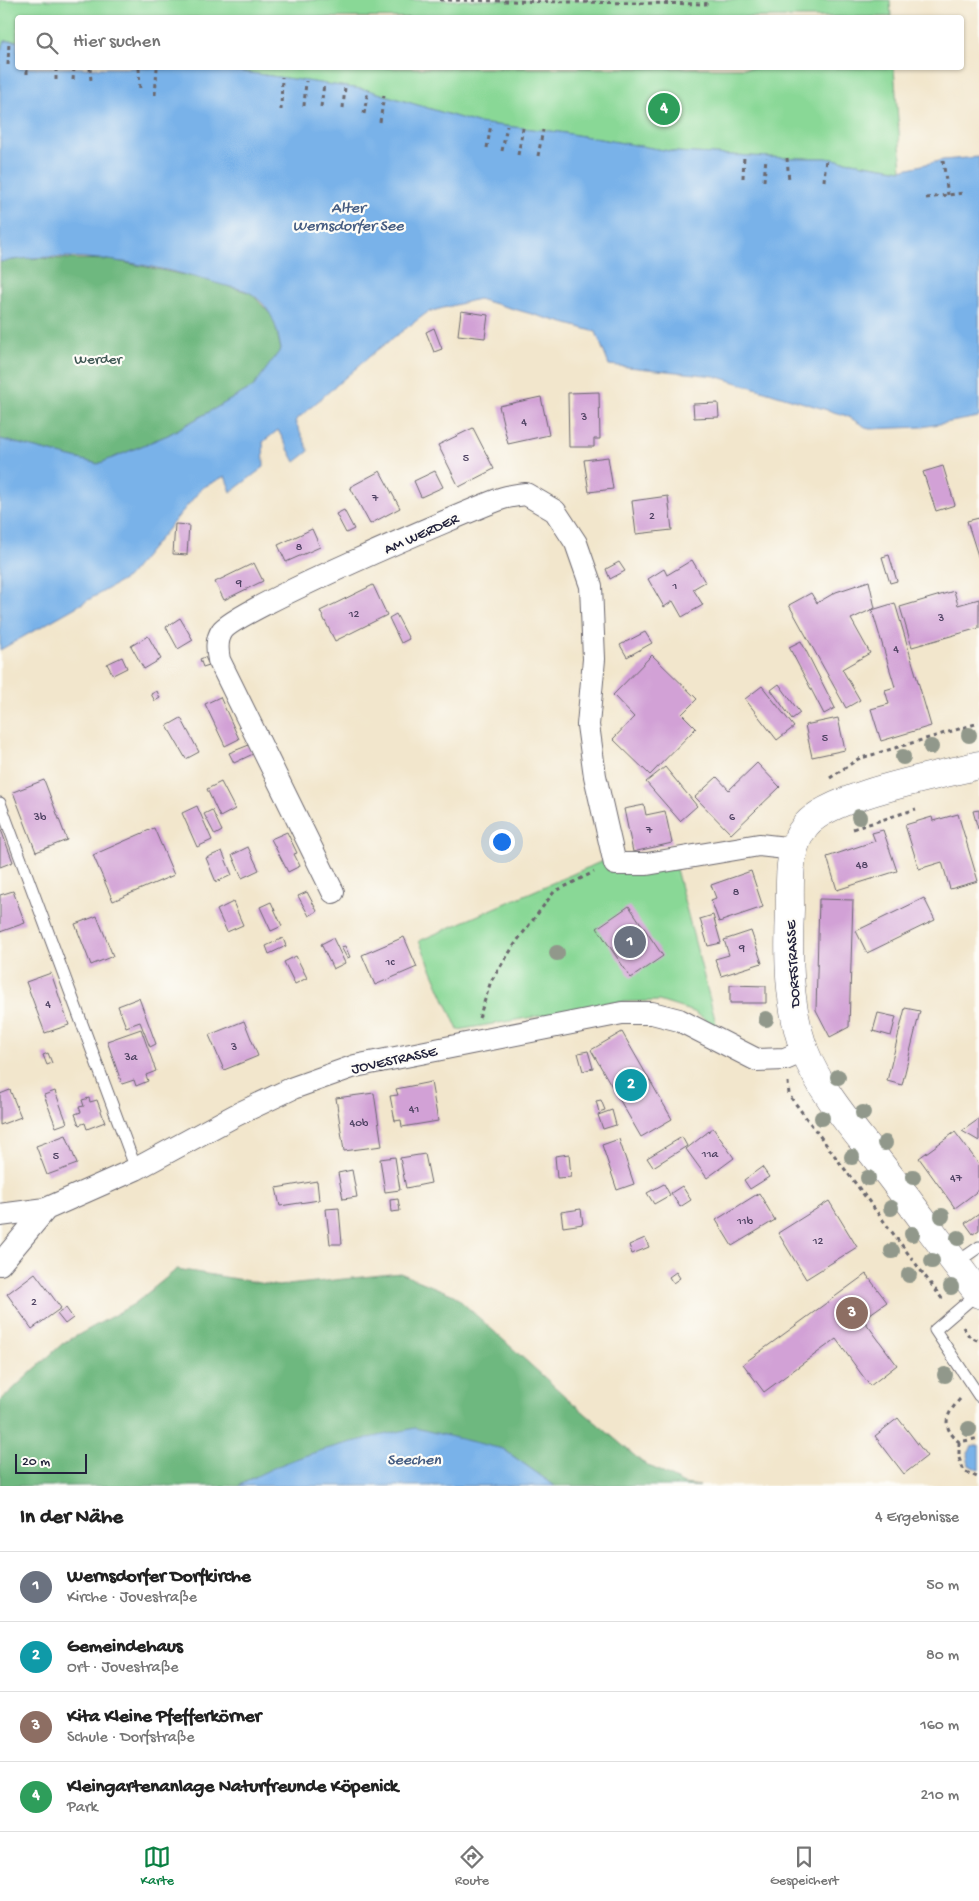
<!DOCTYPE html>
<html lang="de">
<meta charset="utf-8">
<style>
body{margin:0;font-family:"Gochi Hand",sans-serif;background:#f6f6f6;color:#222}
.scale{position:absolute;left:15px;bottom:12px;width:72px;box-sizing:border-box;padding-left:5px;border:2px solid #22223b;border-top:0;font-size:14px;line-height:18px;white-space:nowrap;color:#22223b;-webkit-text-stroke:4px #fdfcf7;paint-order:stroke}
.you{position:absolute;left:501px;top:841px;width:18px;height:18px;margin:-12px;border:4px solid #fff;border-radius:50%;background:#1a73e8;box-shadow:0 0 0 8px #1a73e833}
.badge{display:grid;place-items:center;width:32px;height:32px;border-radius:50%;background:#0b8043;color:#fff;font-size:16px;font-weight:700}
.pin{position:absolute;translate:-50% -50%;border:2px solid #fff;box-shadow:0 1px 5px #0006}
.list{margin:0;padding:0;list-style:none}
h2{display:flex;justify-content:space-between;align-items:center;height:65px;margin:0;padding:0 20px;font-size:21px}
h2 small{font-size:16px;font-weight:400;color:#767676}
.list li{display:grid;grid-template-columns:32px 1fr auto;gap:15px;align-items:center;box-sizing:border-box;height:70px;padding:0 20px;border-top:1px solid #e0e0e0}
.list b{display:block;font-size:19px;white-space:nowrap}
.list p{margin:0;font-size:16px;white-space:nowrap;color:#767676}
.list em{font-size:16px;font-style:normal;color:#767676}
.icon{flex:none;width:28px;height:28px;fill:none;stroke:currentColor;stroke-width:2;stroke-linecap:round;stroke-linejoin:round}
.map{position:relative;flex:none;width:979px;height:1486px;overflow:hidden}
.search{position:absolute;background:#fff;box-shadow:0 1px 4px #0004;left:15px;right:15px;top:15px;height:55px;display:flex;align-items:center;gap:12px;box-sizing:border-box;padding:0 18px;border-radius:5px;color:#767676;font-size:19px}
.sheet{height:345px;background:#fff}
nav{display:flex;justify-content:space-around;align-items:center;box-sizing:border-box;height:70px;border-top:1px solid #e0e0e0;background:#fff;font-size:14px;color:#767676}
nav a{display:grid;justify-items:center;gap:2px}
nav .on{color:#0b8043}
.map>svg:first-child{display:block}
.green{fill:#89d896;stroke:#567d68}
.forest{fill:#6eb87f;stroke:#486d5d}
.water{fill:#79b2e9;stroke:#4e6a92}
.building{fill:#d2a1d6}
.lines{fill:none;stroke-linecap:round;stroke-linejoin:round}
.service-casing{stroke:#6b676e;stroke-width:13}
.minor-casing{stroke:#6b676e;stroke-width:24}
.tertiary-casing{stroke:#6b676e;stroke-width:29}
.path{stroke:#6b676e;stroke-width:3;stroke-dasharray:4 4;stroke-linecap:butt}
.service{stroke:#fff;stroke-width:11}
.minor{stroke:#fff;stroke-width:22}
.tertiary{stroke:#fff;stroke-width:28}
.tree{fill:#91988b}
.labels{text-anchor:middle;stroke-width:4.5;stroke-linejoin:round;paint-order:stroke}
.number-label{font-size:12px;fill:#4e4262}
.park-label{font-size:15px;fill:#415956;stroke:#fdfcf7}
.street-label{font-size:15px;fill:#22223b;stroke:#fdfcf7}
.water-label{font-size:16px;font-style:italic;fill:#455c81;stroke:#fdfcf7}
</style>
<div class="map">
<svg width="979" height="1486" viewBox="0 0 979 1486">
<rect width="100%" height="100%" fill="#fdfcf7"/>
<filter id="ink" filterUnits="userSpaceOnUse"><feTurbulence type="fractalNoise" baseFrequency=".02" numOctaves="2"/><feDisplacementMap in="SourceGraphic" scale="10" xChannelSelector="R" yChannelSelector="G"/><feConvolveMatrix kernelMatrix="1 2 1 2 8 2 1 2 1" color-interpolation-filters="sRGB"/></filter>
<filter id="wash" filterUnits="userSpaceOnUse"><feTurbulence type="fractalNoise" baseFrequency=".0096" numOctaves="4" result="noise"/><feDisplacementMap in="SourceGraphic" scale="20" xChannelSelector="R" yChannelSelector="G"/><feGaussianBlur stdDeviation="1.12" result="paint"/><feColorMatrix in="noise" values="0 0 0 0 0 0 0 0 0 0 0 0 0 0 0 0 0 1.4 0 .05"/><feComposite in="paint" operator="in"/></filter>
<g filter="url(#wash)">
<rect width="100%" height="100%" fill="#f2e6cc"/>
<path class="green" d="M0,0H890L891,17L18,18L17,41H5L1,52Z
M216,68H894L902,170L826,158H787L675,152L559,132L477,123L368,90Z
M605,860L676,869L717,1027L694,1012L659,1001L620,1002L458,1030L419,941Z"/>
<path class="forest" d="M27,258L112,260L204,279L251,293L274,318L281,350L253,387L168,435L98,464L0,439V262Z
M177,1269L278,1286L400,1273L454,1295L566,1397L642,1462L684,1484L700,1486H555L503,1449L254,1477L239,1486H0V1401L62,1344L134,1304Z"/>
<path class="water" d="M5,41H17L18,68H216L368,90L477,123L559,132L675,152L787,158H826L901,170L943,160L979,157V417L922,427L869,429L847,416L715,376L609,365L596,332L478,299L428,312L377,350L295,421L309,451L295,462L278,430L263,442L264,467L231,492L225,476L202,488L127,578L0,650V439L98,464L168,435L253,387L281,349C276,325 273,310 252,294C244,288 228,287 219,284C150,263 72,249 0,262V52Z
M415,1428L503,1449L555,1486H239C293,1453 355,1441 415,1428Z
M979,1445V1470H978L969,1465L967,1455L972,1447Z"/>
<g id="blocks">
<path class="building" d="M461,311L488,315L485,338L458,335Z
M434,328L442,349L434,352L426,332Z
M599,392L600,439H594V447H569L568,393Z
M541,397L549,435L508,444L499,406Z
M718,403L719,417L694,418L693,404Z
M473,428L494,469L459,487L438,445Z
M608,457L613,489L589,492L584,460Z
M943,466L955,505L936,511L923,472Z
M380,471L400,508L370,524L350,487Z
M435,471L443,487L421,497L414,481Z
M668,496L672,530L636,534L632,501Z
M344,510L354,529L346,533L336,514Z
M979,518V559L967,521Z
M175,524L189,525L187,555L173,554Z
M312,529L320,547L286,562L278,545Z
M889,555L897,581L890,583L882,557Z
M692,560L705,582L693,589L703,605L682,617L673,601L664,607L648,579L664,569L667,575Z
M619,562L625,571L610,579L606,569Z
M254,563L263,581L224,600L215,582Z
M869,581L875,608L851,619L870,653L842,669L860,700L846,708L789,605L811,593L817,603L836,592Z
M373,585L387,615L335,641L320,611Z
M954,591L958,605L979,599V628L912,647L900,607Z
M895,603L931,726L881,741L871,709L889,704L885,690L895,687L872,610Z
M396,614L409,639L401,643L389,618Z
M180,618L193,640L178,649L166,627Z
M645,632L652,643L627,657L620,645Z
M148,636L161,659L144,669L131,646Z
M801,641L835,708L824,714L789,647Z
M652,655L697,699L682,714L696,728L650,775L613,739L634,717L613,695Z
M122,657L127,668L113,675L107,664Z
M205,657L209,665L203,667L200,659Z
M779,684L800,713L792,719L771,690Z
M762,686L794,727L777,740L745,699Z
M157,691L160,698L155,701L151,694Z
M220,697L239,739L225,746L205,704Z
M181,718L199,752L186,759L167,726Z
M838,718L845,750L812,757L805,725Z
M249,745L253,754L234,763L229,753Z
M757,763L780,787L731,834L695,797L717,777L729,790Z
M665,767L697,806L680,821L646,782Z
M44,780L67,840L36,852L13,792Z
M221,782L235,809L220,817L207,789Z
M644,805L646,815L665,811L672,843L633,852L624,809Z
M197,806L212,840L197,847L182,813Z
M212,810L222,831L215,835L204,814Z
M979,810V829H978L973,811Z
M958,814L978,881L950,889L942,862L919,869L905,825L932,817L933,821Z
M0,827L13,862L0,867Z
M154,828L174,875L113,901L93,855Z
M883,830L897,871L837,890L827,857L875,841L872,833Z
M287,832L297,853L294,854L300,866L288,872L271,839Z
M248,847L259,870L242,878L232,855Z
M222,851L232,875L216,882L206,858Z
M751,871L763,907L719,922L711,900L716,898L711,885Z
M13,891L25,923L0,932V895Z
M307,892L317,911L309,916L298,896Z
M924,898L935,920L867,953L856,931Z
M819,899L853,900L849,1027L830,1037L816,1010Z
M233,902L243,925L227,932L217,910Z
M271,902L282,926L271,931L260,907Z
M629,906L663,956L631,978L597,928Z
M713,915L721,943L708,946L700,919Z
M97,916L113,956L91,965L75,924Z
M751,931L762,963L721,976L715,959L729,955L724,940Z
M404,937L417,967L375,985L362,955Z
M283,938L286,946L269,954L266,946Z
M333,938L345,963L333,969L321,944Z
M345,946L350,957L347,958L341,947Z
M296,956L307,978L295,984L284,962Z
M51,973L69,1025L45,1033L26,982Z
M730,985L766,986V1003H730Z
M139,998L156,1044L150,1047L140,1022L126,1027L118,1006Z
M905,1008L920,1011L902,1085L887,1081Z
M878,1013L896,1017L891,1036L873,1031Z
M244,1021L258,1056L224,1070L209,1035Z
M141,1029L156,1071L146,1075L148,1081L136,1086L134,1080L122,1084L107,1041Z
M622,1032L672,1119L641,1137L591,1050Z
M588,1051L593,1068L583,1071L578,1053Z
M48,1053L52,1063L47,1065L43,1055Z
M431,1082L438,1121L402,1127L401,1120L395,1121L390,1096L398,1095L396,1089Z
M10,1090L21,1117L0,1125V1094Z
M55,1091L67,1123L56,1127L44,1095Z
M374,1093L382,1146L344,1151L336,1098Z
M89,1098L90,1102L97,1100L105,1122L87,1129L85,1123L79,1125L75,1114L81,1112L79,1107L84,1106L82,1100Z
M601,1100L605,1110L599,1112L596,1101Z
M612,1110L616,1125L603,1129L598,1115Z
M979,1119V1141L962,1131Z
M713,1128L734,1158L707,1178L686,1149Z
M955,1132L979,1164V1190L955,1208L919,1158Z
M66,1135L77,1164L47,1175L36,1146Z
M682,1137L687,1146L653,1167L647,1158Z
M619,1139L634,1184L617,1190L602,1145Z
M425,1154L431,1183L406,1188L400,1158Z
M569,1154L571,1177L557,1178L555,1156Z
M395,1157L400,1190L385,1192L380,1159Z
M762,1167L769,1177L750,1189L744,1180Z
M352,1170L357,1197L343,1199L338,1173Z
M317,1181L319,1200L280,1206L276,1188Z
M664,1184L670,1195L654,1204L647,1193Z
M682,1186L691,1200L680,1207L671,1193Z
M759,1193L775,1220L732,1246L716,1220Z
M398,1199L400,1211L391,1212L390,1200Z
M829,1201L857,1247L806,1279L778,1233Z
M339,1208L342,1244H330L326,1209Z
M581,1209L583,1224L563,1227L561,1212Z
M979,1213V1230L973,1234L965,1223Z
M645,1238L649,1247L632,1254L629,1245Z
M676,1272L680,1278L673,1283L669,1277Z
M35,1273L61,1308L32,1329L7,1294Z
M866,1274L887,1302L863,1319L897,1365L870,1386L836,1339L764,1392L743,1364Z
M66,1308L73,1318L65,1324L57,1314Z
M898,1418L927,1456L904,1474L875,1436Z"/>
</g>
</g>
<g filter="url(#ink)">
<use href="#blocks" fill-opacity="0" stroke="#6b676e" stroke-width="1"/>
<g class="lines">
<defs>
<path id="service" d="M0,803L136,1169
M956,1263L979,1247
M978,1293L935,1330L979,1396"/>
<path id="minor" d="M333,892L219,660C217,650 216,640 222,631C235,610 463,513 500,499C508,496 517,495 526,494L555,511L576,543L591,586L594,659L588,725L595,776L615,864H647L759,845L795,849
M0,1215L46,1209L136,1169L236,1115L293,1088L355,1066L471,1043L622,1013H652L679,1020L757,1060L785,1059L804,1051
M0,1264L46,1209"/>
<path id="tertiary" d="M979,765C938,776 831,795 806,825C787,848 790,882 790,909C788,956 788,1007 805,1052C819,1089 852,1127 876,1158C911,1203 944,1249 979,1294"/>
</defs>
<use href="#service" class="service-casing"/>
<use href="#minor" class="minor-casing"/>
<use href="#tertiary" class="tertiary-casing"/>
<path class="path" d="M440,0L706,4V0
M8,65L9,41
M90,68L91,81
M139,68L140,91
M27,74V68
M56,80V68
M73,80L74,68
M155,95L157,68
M304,106L306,81
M321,107L324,84
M343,108L345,87
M281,110L282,77
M364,114L368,90
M380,122L384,95
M487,148L491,124
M502,151L507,126
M518,155L523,128
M538,156L543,130
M787,158L789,181
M943,160L948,195
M743,178L744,155
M764,181L766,157
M824,181L826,158
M926,198L963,193
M830,778L858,759L979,723
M853,829L916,809
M479,1018L491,981L517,941L554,892L594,872
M788,1082L789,1095L943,1300
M963,1327L969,1336L979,1341
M960,1399C945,1416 941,1426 959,1442L979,1438
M959,1442V1458L964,1471L979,1478"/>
<use href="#service" class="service"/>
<use href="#minor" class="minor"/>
<use href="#tertiary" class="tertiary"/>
</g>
<g class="tree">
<circle cx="969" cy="735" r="8"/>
<circle cx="931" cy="747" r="8"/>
<circle cx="903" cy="757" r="8"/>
<circle cx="859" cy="817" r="8"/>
<circle cx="557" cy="953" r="8"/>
<circle cx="766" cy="1019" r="8"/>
<circle cx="838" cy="1077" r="8"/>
<circle cx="863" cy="1113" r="8"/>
<circle cx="822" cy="1118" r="8"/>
<circle cx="885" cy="1143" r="8"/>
<circle cx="852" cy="1157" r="8"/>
<circle cx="913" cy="1177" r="8"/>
<circle cx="868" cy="1178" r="8"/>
<circle cx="891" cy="1208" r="8"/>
<circle cx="942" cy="1216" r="8"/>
<circle cx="912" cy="1234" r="8"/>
<circle cx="958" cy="1238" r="8"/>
<circle cx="892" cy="1251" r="8"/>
<circle cx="932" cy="1261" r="8"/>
<circle cx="909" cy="1275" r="8"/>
<circle cx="951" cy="1287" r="8"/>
<circle cx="945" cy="1375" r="8"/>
<circle cx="969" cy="1429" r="8"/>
</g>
</g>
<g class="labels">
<g class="number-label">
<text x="584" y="420">3</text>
<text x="524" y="425">4</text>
<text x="466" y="461">5</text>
<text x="375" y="501">7</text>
<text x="652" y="519">2</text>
<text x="299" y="550">8</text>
<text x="239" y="586">9</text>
<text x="675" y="589">1</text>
<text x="354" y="617">12</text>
<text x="941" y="621">3</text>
<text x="896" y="652">4</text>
<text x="825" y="741">5</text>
<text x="40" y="820">3b</text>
<text x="732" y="820">6</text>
<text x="649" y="833">7</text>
<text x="862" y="868">48</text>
<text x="736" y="895">8</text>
<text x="742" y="951">9</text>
<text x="390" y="965">1c</text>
<text x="48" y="1007">4</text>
<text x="234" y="1050">3</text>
<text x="131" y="1060">3a</text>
<text x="414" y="1112">41</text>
<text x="359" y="1126">40b</text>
<text x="710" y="1157">11a</text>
<text x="56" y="1159">5</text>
<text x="956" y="1181">47</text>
<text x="745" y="1224">11b</text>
<text x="818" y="1244">12</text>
<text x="34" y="1305">2</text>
</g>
<g class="park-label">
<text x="98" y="363">Werder</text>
</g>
<g class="street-label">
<text transform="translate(421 533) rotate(-24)" y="5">AM WERDER</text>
<text transform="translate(792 964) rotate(-93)" y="5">DORFSTRASSE</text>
<text transform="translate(394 1059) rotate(-12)" y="5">JOVESTRASSE</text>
</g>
<g class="water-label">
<text x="348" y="212">Alter<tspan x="348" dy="18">Wernsdorfer See</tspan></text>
<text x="414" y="1464">Seechen</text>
</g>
</g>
</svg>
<div class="scale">20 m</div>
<div class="you"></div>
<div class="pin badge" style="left:630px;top:942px;background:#6b7280">1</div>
<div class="pin badge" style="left:631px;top:1085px;background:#0f9aa8">2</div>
<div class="pin badge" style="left:852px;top:1313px;background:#8d6e63">3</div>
<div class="pin badge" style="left:664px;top:109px;background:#2e9e5b">4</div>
<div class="search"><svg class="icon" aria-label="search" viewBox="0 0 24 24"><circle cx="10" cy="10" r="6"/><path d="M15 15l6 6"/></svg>Hier suchen</div>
</div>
<section class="sheet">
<h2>In der Nähe<small>4 Ergebnisse</small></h2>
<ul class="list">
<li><span class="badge" style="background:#6b7280">1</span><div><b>Wernsdorfer Dorfkirche</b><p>Kirche · Jovestraße</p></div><em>50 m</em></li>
<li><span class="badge" style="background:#0f9aa8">2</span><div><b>Gemeindehaus</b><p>Ort · Jovestraße</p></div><em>80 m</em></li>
<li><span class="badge" style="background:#8d6e63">3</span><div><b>Kita Kleine Pfefferkörner</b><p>Schule · Dorfstraße</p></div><em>160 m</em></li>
<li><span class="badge" style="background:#2e9e5b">4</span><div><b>Kleingartenanlage Naturfreunde Köpenick</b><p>Park</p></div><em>210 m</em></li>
</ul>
</section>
<nav>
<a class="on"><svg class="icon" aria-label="map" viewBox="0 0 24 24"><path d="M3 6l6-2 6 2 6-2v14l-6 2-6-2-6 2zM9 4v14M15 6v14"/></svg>Karte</a>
<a><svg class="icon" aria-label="directions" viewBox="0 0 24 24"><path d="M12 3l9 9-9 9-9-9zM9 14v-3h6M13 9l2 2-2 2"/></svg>Route</a>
<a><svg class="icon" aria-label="saved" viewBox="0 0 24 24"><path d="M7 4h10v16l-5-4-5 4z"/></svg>Gespeichert</a>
</nav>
